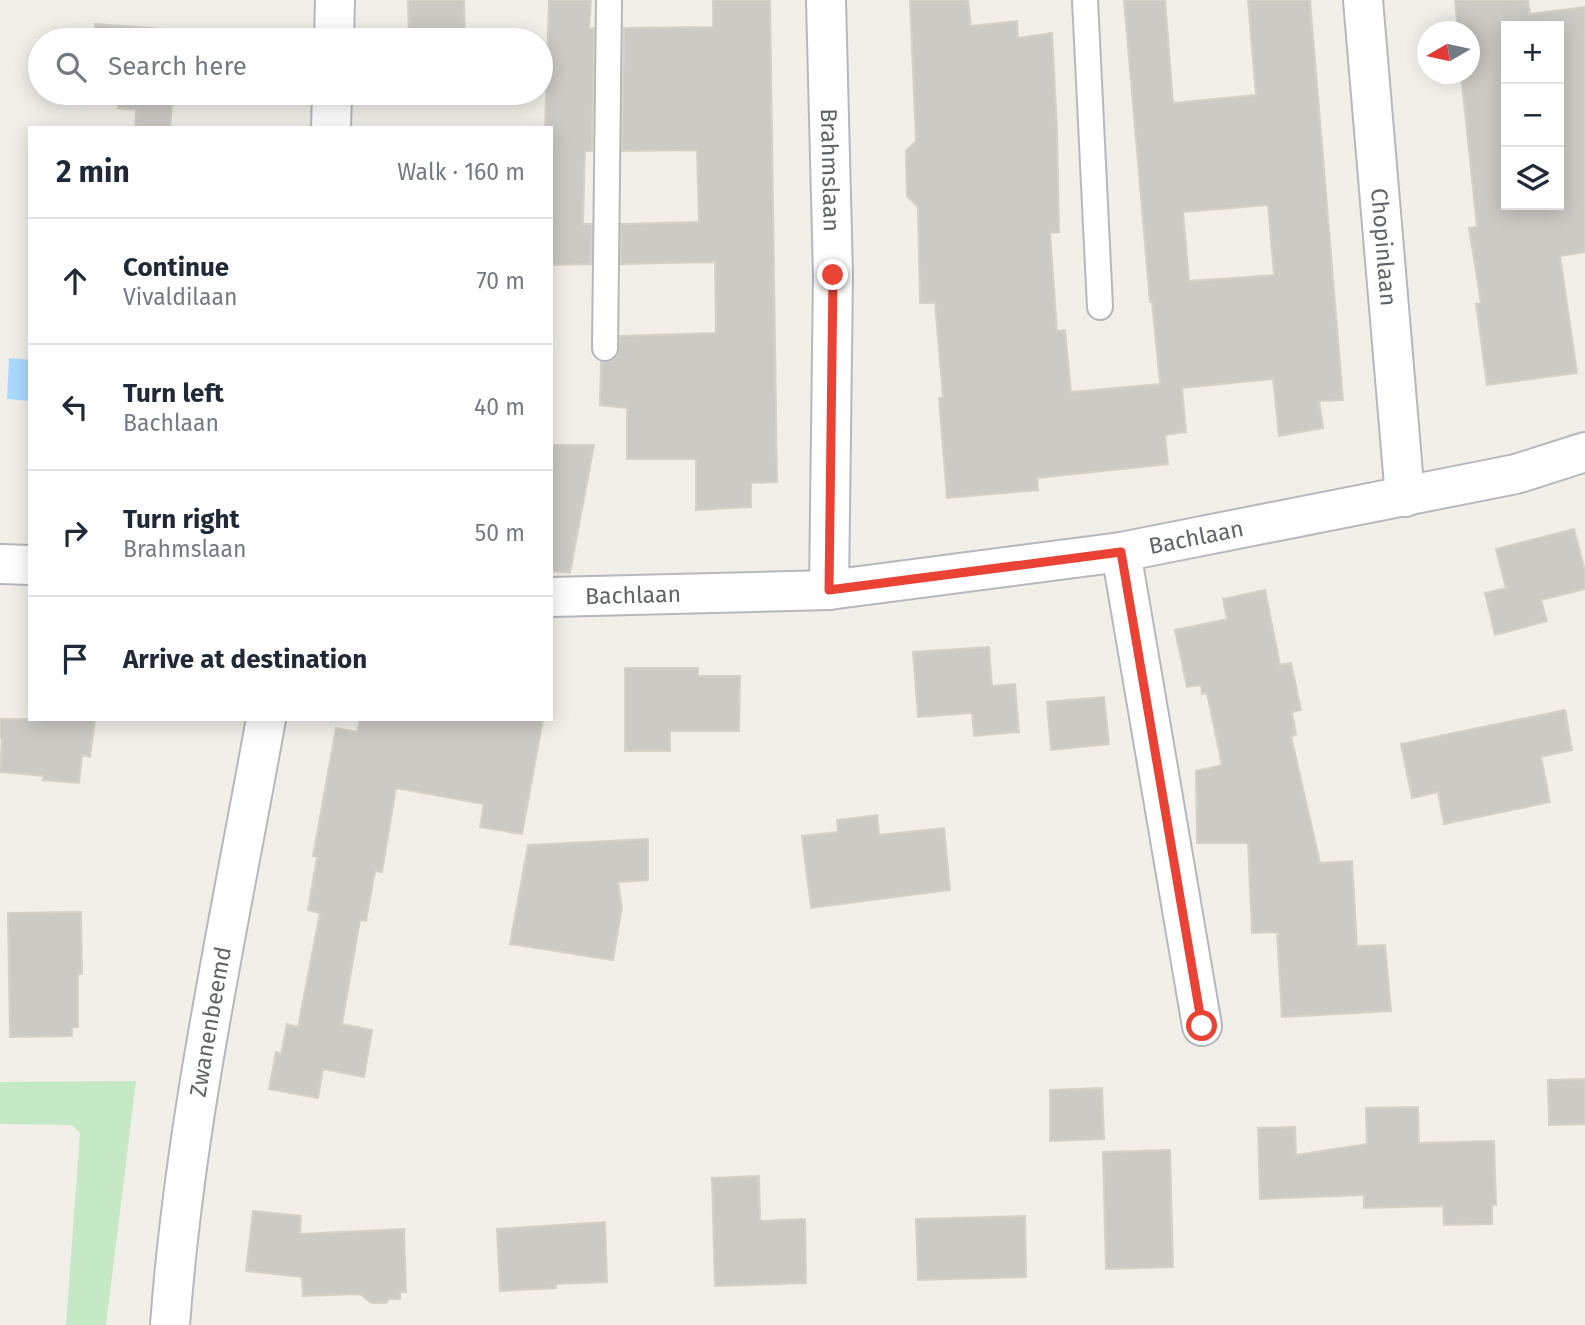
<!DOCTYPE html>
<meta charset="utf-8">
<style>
body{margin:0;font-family:"Fira Sans",sans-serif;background:#f2f2f3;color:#1f2937}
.controls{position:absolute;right:21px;top:21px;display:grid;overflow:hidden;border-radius:0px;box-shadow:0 4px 18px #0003}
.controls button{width:63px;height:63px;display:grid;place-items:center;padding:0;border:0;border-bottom:2px solid #e0e1e3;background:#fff;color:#1f2937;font:35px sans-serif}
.compass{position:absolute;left:1417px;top:21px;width:63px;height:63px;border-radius:50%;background:#fff;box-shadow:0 4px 18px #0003;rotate:261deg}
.stop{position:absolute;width:21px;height:21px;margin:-16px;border:5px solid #ea4335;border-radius:50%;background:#fff}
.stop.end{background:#ea4335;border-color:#fff;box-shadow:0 2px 7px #0008}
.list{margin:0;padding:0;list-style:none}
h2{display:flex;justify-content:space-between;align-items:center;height:91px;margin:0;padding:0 28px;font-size:30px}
h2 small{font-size:23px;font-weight:400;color:#747a83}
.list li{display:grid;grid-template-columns:46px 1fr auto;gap:21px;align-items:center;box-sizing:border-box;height:126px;padding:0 28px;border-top:2px solid #e0e1e3}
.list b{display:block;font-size:26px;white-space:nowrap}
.list p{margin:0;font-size:23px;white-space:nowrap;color:#747a83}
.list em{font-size:23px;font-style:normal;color:#747a83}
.icon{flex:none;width:38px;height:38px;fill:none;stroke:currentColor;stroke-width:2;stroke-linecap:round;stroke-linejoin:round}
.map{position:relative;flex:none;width:1585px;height:1325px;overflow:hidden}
.search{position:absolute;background:#fff;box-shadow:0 4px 18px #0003;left:28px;top:28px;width:525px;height:77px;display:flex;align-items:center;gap:18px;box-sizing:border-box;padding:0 24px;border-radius:38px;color:#747a83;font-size:26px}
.panel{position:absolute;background:#fff;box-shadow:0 4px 18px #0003;left:28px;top:126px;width:525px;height:595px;border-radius:0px}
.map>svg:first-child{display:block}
.green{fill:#c5e8c5}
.water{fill:#aadaff}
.building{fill:#cccac5;stroke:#d6d1c6;stroke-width:2;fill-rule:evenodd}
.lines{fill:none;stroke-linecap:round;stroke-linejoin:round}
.service-casing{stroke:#b5b8bc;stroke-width:28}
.minor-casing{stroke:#b5b8bc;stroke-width:42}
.service{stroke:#fff;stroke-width:24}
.minor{stroke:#fff;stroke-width:38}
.route{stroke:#ea4335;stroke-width:9}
.labels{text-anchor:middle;stroke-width:5;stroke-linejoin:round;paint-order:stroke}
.street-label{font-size:23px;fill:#5f6368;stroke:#fff}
</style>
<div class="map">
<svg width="1585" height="1325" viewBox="0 0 1585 1325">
<rect width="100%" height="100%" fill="#f1efe8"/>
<path class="green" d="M136,1081L106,1325H66L80,1133L72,1125L0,1124V1082Z"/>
<path class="water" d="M9,358L30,360V401L7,399Z"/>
<path class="building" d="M408,0H464L465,40H409Z
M549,0H591L589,29L594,28L592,151H585L583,224H592L591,264L551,265V128H545Z
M713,0H770L777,482L751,483V507L696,510V459H627V408L600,405L601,362L612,361L617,356L620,336L716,333L715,262L621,264V224L699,222L697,150L622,151L624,28L713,27Z
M910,0H968L971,26L1017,21L1018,38L1052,33L1057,129L1059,232L1050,233L1057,331L1065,330L1071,392L1160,384L1152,302H1150L1124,0H1165L1173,103L1256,95L1248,0H1310L1343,400L1319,401L1323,428L1279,436L1273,379L1182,388L1186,432L1165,435L1168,464L1037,478L1038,490L947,498L939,398L943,397L935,303H920L918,207L907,196L906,151L916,141ZM1268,205L1274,275L1189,281L1183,212Z
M1455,0H1528L1530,14L1585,7V252L1560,256L1577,373L1487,385L1476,304L1481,303L1469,228L1477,227L1461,74H1469V32H1458ZM1506,26H1559V205H1506Z
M95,24L178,30L177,40H94Z
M89,93H173L170,128H135L136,110L118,108L119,96Z
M551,445H594L570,573L551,571Z
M1574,529L1585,571V589L1541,600L1547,621L1495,635L1485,593L1506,588L1496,549Z
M1265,590L1280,665L1291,663L1301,710L1292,712L1296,735L1291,736L1320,863L1352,861L1357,946L1385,945L1391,1011L1282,1017L1277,932L1252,933L1248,843H1197L1196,771L1222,765L1207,693L1202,694L1201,685L1187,687L1175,630L1227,619L1223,599Z
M989,647L992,686L1015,684L1019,732L974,736L972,713L918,717L913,652Z
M625,668H698V676H740L739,731H670V751H625Z
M1104,697L1109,744L1051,750L1047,702Z
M1565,710L1572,750L1541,757L1550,802L1444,824L1438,792L1412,798L1401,744Z
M0,719H95L90,757L82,755L79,783L43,780L44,776L0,772L2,739H0Z
M360,719H543L522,834L480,827L484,804L396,788L382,872L375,871L366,921L360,920L342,1024L372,1030L364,1077L323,1069L318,1098L269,1089L276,1052L281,1054L287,1024L298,1027L320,913L308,910L317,857L313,856L336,728L357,732Z
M877,815L879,835L944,828L950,890L811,908L802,836L838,832L837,820Z
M648,839V880L618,882L622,907L613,960L510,944L528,845Z
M81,912L82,974H78V1027H72V1036L10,1037L8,913Z
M1585,1079V1124L1549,1125L1548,1080Z
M1102,1088L1104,1139L1050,1141V1090Z
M1418,1107L1419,1143L1494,1141L1496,1205H1492V1224L1444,1225L1443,1206L1364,1208V1195L1260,1199L1258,1128L1295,1127L1296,1155L1367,1144L1366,1108Z
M1170,1150L1173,1267L1106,1269L1103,1152Z
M759,1176L760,1221L805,1219L806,1283L715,1286L712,1178Z
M253,1211L301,1216L300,1234L404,1229L406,1292H400V1299H389L386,1303H371L360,1294L303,1296L302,1277L246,1271Z
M1025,1216L1026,1277L918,1280L916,1219Z
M605,1222L607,1282L556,1284V1288L500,1291L497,1229Z"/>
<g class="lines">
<defs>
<path id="service" d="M1085,0L1100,307
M605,348L609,0"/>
<g id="minor">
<path id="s1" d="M826,0L833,275L829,590"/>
<path id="s2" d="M1363,0L1405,497"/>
<path d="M334,40L335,0"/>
<path d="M331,128L332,93"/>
<path d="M1121,552L1202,1026"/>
<path d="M0,564L30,565"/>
<path id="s3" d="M551,597L829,590L1121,552L1516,474L1585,452"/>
<path id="s4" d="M170,1325C185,1121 230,920 266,719"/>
</g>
</defs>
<use href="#service" class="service-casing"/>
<use href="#minor" class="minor-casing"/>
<use href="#service" class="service"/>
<use href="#minor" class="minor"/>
</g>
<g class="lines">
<path class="route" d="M833,275L829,590L1121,552L1202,1026"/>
</g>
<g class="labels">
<g class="street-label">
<text dy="8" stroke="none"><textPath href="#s1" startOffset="170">Brahmslaan</textPath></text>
<text dy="8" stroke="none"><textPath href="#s2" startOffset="248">Chopinlaan</textPath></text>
<text dy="8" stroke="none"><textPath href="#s3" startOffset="649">Bachlaan</textPath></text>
<text dy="8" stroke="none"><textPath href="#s3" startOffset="82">Bachlaan</textPath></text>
<text dy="8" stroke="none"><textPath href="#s4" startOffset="306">Zwanenbeemd</textPath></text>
</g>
</g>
</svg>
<div class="controls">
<button>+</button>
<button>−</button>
<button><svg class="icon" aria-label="layers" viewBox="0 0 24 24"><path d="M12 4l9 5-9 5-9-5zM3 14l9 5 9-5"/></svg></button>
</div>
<svg class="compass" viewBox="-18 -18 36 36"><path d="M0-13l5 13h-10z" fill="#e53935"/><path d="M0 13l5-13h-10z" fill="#747a83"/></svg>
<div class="stop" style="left:1202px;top:1026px"></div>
<div class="stop end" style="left:833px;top:275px"></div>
<div class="search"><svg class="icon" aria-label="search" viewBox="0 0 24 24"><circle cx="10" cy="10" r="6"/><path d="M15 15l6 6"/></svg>Search here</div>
<section class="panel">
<h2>2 min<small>Walk · 160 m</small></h2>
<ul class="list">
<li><svg class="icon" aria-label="ahead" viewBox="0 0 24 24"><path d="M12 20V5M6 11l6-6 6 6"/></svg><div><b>Continue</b><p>Vivaldilaan</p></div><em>70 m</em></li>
<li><svg class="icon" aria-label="left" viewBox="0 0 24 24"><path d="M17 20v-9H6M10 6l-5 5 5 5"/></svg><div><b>Turn left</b><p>Bachlaan</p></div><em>40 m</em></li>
<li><svg class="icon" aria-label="right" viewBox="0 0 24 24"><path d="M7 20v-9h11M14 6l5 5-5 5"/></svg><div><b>Turn right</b><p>Brahmslaan</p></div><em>50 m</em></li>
<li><svg class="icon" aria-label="arrive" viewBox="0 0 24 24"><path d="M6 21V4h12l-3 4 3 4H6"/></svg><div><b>Arrive at destination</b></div></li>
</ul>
</section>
</div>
